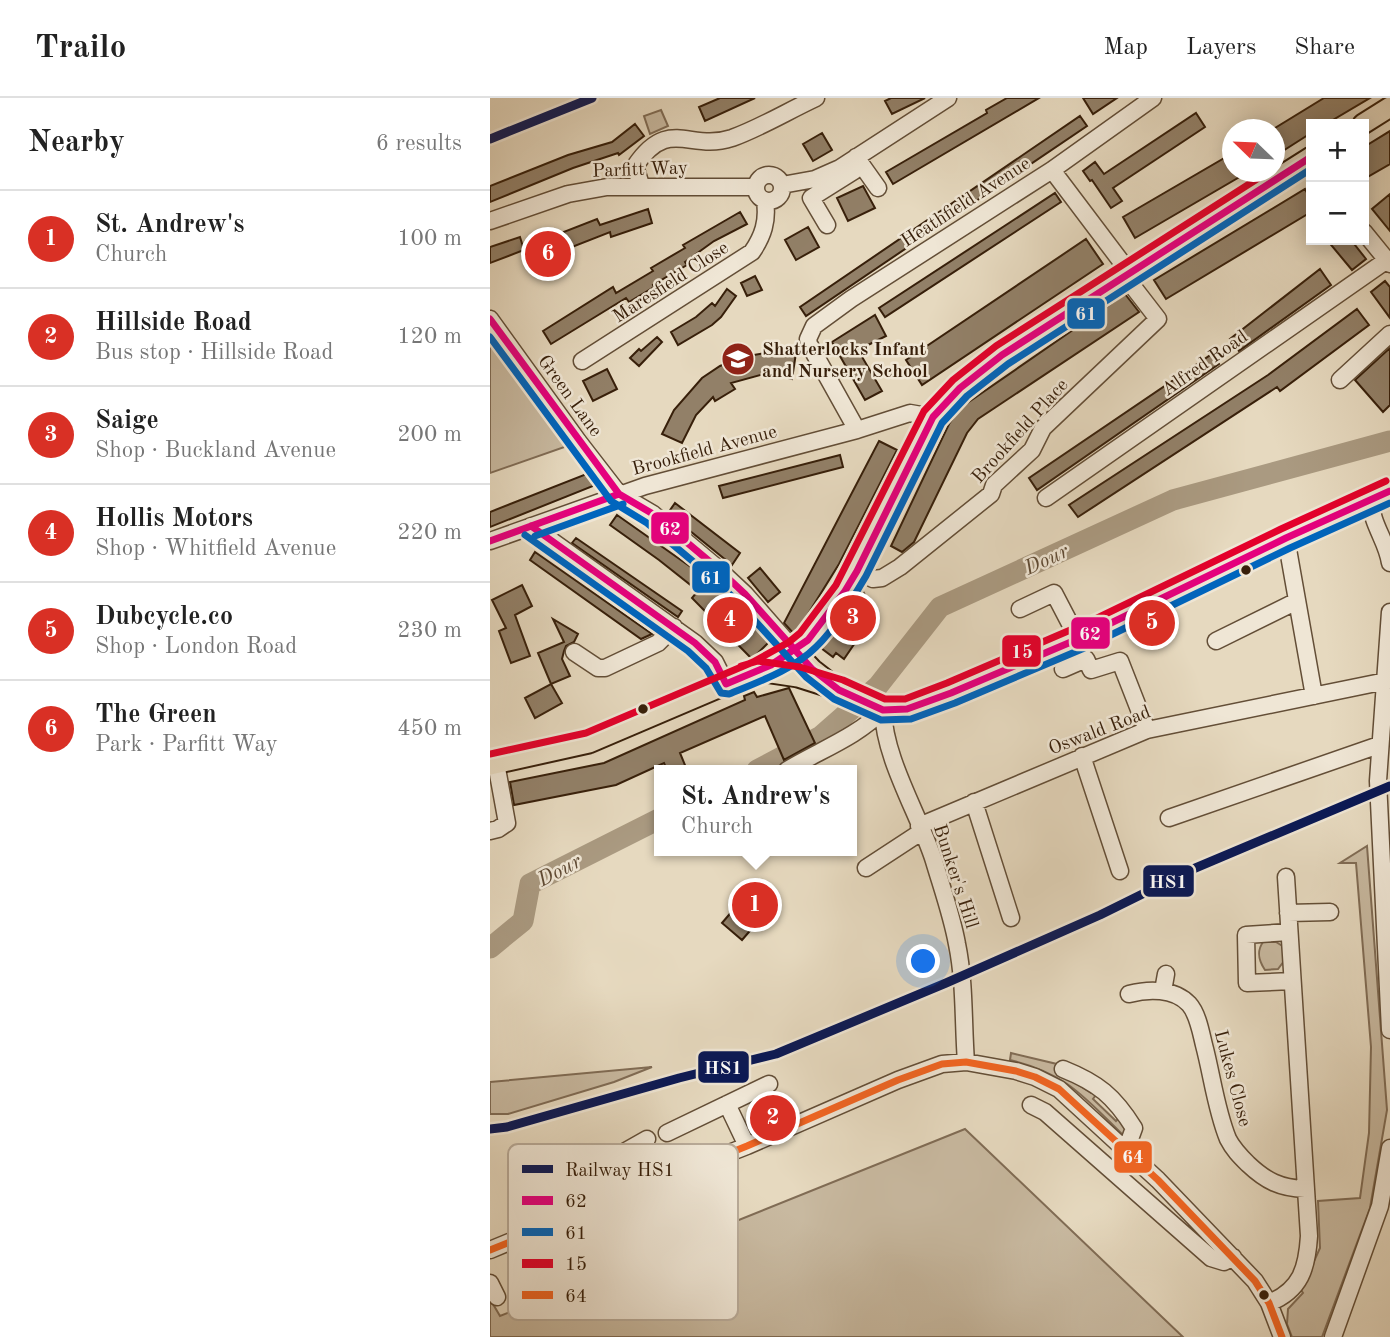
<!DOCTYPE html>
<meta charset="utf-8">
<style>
body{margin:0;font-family:"Old Standard TT",serif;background:#f2f2f2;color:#222}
.controls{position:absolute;right:21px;top:21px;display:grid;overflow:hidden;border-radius:0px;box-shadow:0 4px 18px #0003}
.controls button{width:63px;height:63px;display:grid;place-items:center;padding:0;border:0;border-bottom:2px solid #e0e0e0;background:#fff;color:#222;font:35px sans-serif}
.compass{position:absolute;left:732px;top:21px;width:63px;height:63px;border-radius:50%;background:#fff;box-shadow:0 4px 18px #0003;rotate:293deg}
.you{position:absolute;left:434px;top:864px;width:24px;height:24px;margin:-18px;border:5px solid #fff;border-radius:50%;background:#1a73e8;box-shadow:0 0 0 10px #1a73e833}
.badge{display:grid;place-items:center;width:46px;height:46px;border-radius:50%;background:#d93025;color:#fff;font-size:23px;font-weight:700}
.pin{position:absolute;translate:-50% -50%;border:4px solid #fff;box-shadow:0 2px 7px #0006}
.popup{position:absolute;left:164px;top:667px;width:203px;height:91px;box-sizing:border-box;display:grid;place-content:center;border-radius:0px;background:#fff;filter:drop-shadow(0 2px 5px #0005);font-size:23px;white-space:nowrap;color:#767676}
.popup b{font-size:26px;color:#222}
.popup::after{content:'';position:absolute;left:50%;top:100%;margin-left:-14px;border:14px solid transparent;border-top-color:#fff}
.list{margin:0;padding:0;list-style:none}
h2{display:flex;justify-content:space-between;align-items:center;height:91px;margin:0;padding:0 28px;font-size:30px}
h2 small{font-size:23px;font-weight:400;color:#767676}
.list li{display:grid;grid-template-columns:46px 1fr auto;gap:21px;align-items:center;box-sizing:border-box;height:98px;padding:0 28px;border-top:2px solid #e0e0e0}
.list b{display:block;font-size:26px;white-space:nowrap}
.list p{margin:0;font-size:23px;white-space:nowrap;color:#767676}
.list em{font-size:23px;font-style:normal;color:#767676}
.map{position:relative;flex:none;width:900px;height:1239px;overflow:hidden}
header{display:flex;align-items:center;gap:42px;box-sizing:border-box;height:98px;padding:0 35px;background:#fff;border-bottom:2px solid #e0e0e0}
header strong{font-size:33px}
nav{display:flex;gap:38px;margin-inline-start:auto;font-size:24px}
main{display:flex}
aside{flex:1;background:#fff}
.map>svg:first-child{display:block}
.green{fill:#c8b9a0;stroke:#806c55;stroke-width:2}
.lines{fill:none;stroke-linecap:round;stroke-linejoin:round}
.river{stroke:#aa9a81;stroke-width:21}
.building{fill:#928068;stroke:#371f0a;stroke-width:2}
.minor-casing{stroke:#634e37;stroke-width:19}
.major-casing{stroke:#371f0a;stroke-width:23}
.minor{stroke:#efe6d5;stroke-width:16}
.major{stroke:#e6d9bf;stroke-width:19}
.bus-1-casing{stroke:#efe6d5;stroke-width:12}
.bus-2-casing{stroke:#efe6d5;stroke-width:12}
.bus-3-casing{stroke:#efe6d5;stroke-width:12}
.bus-4-casing{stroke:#efe6d5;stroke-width:12}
.bus-1{stroke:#e5007d;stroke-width:7}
.bus-2{stroke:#0065bd;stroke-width:7}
.bus-3{stroke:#e4002b;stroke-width:7}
.bus-4{stroke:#f26522;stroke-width:7}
.rail-1-casing{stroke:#efe6d5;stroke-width:14}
.rail-1{stroke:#091855;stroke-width:9}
.bus-dot{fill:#371f0a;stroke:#efe6d5;stroke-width:2.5}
.labels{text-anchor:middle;stroke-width:5;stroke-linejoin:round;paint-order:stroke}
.street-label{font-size:19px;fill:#371f0a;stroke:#efe6d5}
.poi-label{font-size:19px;font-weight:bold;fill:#371f0a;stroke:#efe6d5;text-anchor:start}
.water-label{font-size:21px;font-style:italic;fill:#5f4a34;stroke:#efe6d5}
.key{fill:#efe6d5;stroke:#b8aa98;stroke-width:2}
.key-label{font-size:19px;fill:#371f0a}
.line-badge{stroke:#efe6d5;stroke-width:2.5}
.badge-label{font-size:19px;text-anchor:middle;font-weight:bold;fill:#fff}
</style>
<header>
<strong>Trailo</strong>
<nav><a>Map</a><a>Layers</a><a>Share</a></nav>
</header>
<main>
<aside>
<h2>Nearby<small>6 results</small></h2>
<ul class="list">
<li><span class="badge">1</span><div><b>St. Andrew's</b><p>Church</p></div><em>100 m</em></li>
<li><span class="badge">2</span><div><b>Hillside Road</b><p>Bus stop · Hillside Road</p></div><em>120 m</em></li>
<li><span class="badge">3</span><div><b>Saige</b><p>Shop · Buckland Avenue</p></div><em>200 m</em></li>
<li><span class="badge">4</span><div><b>Hollis Motors</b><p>Shop · Whitfield Avenue</p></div><em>220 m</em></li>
<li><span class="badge">5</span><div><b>Dubcycle.co</b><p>Shop · London Road</p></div><em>230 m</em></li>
<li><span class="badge">6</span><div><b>The Green</b><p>Park · Parfitt Way</p></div><em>450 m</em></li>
</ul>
</aside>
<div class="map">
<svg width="900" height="1239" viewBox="0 0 900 1239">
<rect width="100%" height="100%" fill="#e6d9bf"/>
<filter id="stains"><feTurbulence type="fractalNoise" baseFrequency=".00286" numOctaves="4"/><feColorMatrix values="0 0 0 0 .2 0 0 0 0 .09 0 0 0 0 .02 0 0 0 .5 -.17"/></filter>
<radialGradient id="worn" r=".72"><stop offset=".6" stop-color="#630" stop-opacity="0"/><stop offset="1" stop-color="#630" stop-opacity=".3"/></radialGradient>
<path class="green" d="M171,12L178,28L160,36L154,18Z
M64,131L79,170L52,180L38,141Z
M0,235L83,346L0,375Z
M877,748L897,1012L880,1110L832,1239H802L797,1226L798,1211L813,1195L811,1192L830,1150L828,1103L870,1100L879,1035L881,949L866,765H850Z
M773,844H786L794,849V863L788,871L775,872C769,863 766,854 773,844Z
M521,955L571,967L584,984L601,995L609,993L603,1001L626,1023L632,1017L639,1030L636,1040C595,1000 578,976 520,962Z
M162,969L124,984L18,1016H0V984Z
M475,1031L693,1239H0V1201L10,1218Z"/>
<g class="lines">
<path class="river" d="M267,672L331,638L388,588L450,509L683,402L900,343
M0,850L33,823L40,786L169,721"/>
</g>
<path class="building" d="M230,0H265L215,23L209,9Z
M401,0H435L402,16L395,3Z
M517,0H549L403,86L396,74L497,15L496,12Z
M593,0H627L603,16Z
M834,0H880L836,26H821V35L785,58V30Z
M706,15L715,29L623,90L632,103L621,110L602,82L600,83L593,73L605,64L614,76Z
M590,18L597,28L316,218L310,209Z
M145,26L154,38L129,57L128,55L83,70L0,104V88L78,57L122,44Z
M900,33V66L874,81V49Z
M332,35L342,52L323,63L313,46Z
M743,55V74H758L645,140L633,119Z
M373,88L385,110L358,123L347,100Z
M815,91L821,102V114L676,201L664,182Z
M565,95L571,104L395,219L389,210Z
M900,96V133L882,111Z
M158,111L162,125L121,139L120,134L77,151L71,135L107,121L110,127Z
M250,114L257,126L224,143L195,164L197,167L163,187L164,189L139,204L136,200L61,246L53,233L123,189L126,195L163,173L161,170L195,150L193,147Z
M318,129L329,149L306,162L295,142Z
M30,139L34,152L0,165V149Z
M596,141L613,166L432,287L416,262Z
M837,142H861L876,161L862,172Z
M830,171L841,187L749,253L740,241Z
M265,178L272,192L257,198L251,185Z
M895,183L900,189V220L881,194Z
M237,191L246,198L231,219L222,227L188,247L181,234L206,219L222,205L225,208Z
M635,196L649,214L488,321L477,335L424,444L412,454L401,448L459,326L470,310Z
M867,211L879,227L790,293L787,289L588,419L579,407L778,277Z
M385,217L396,238L368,252L392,293L375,302L342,244Z
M167,239L172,244L149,268L140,260L149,251L151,253Z
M900,250V307L893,314L865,282Z
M293,252L306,255L302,281L278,275L241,285L245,291L225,303L223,299L206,317L192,345L172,336L184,312L212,280L230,268L252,259Z
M722,256L729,266L547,392L539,380Z
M117,271L127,291L103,303L93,283Z
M389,343L407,352L349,466L305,537L294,525Z
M350,357L353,369L233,400L229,388Z
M99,375L103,388L0,429V414Z
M185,405L250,455L242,467L178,415Z
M127,417L215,479L279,544L262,561L202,500L208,493L169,462L120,427Z
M86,440L192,513L188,519L82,445Z
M45,454L162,536L151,541L40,462Z
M270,470L290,494L278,504L258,480Z
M32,487L42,508L25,517L40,558L21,565L9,533L16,530L2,502Z
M358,512L368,524L363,531L371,536L354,561L346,555L343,559L331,550Z
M63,521L88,536L84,544L76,548L74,553L72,561L80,578L61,586L48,555L74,544Z
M61,586L72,605L45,620L35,600Z
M299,590L325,645L294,662L275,618L190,655L197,672H177L174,665L126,687L24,707L20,684L114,665L255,602L254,598L264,594L267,599Z
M269,782L289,799L252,842L232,825Z"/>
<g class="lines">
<defs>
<path id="minor" d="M366,59L388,90
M562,72L639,174
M266 90a13 13 0 1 1 26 0a13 13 0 1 1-26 0Z
M151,87L145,68C179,18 199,54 242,40C270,30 298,13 326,0
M292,87L325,81L350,70L458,0
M0,123L78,96L117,89H265
M337,127L321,100L364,73
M874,134L900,166
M0,221L88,343L129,396L163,416L225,468L255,496L305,553
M92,263L262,154C273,138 278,123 275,103
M850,282L900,236
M367,332L319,246L318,241L324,228L361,201L562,72L663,0
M556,400L897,162
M881,403C881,426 897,443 900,465
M41,428L205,545L225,564L236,586
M796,440L824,598
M0,443L155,388L367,332L420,315L443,319
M367,473L383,481L392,480L410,469L501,396L504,387L542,352L553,330L668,221L634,177
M355,493L366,498L374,516
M530,511L564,495L588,541
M900,514L888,683L900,932
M726,543L807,503
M84,554L108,570H115L168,545L184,529
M573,571L596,561L601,572L630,563L657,632
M393,612C394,661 429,716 444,763C452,790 462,818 467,846C475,885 473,925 476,964
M592,658L630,773
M297,672C330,652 367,639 393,612
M484,704L521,820
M679,720L889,647
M429,728L657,632L896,583
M0,733L8,731L17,725L6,665
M376,770L431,734
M798,815L840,814
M799,834L756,837L757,885L802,883
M673,893L676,876
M639,896C658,891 684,890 699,906C708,916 711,935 714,947C722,977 726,1012 738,1041C743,1051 750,1058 758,1066C776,1083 790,1090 815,1091
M573,971C608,985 624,998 644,1030L636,1052
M237,1006L257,1048
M541,1007L555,1014L721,1160L734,1164L743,1159
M177,1035L279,986
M142,1093L127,1058L157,1041
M0,1152L142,1093L257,1048L408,982L452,966L476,964L526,973L545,979L569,991L668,1082L765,1183L779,1205L792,1239
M0,1185L7,1199
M779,1205C811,1192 817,1170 819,1138L796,779
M843,1239L890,1108L900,1050"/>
<path id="major" d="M873,26L900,9
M305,553L322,571L340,585
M268,573L308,579L349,592L393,612L417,611L461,595L603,534L796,440L900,393
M0,667L99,645L268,573L305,553L318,542L355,493L443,319L470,290L512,257L634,177L821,59"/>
</defs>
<use href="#minor" class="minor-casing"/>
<use href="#major" class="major-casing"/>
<use href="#minor" class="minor"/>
<use href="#major" class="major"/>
<defs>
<path id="bus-1" d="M0,221L129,396L163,416L225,468L255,496L322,571L349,592L393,612L417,611L461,595L588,541L796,440L900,393
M41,428L205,545L225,564L236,586L281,567L318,542L355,493L367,473L443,319L470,290L512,257L821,59
M0,443L129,396"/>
<path id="bus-2" d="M0,239L121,403L157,425L218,476L247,503L316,579L344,601L391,622L421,621L465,605L592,551L800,450L900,405
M35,437L198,553L216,570L231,595L239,596C268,584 303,572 326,549C345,531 363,500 376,478L452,325L477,298L518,266L821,71
M45,438L133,406"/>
<path id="bus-3" d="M251,568L268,563L310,569L353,582L395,601H415L457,585L599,524L791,431L896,383
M0,656L96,635L263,564L299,544L310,535L346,487L434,313L463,282L506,248L778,74"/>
<path id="bus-4" d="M0,1152L257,1048L408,982L452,966L476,964L526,973L545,979L569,991L668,1082L765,1183L779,1205L792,1239"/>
</defs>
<use href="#bus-1" class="bus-1-casing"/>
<use href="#bus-2" class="bus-2-casing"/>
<use href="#bus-3" class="bus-3-casing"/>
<use href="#bus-4" class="bus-4-casing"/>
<use href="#bus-1" class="bus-1"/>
<use href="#bus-2" class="bus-2"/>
<use href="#bus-3" class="bus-3"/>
<use href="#bus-4" class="bus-4"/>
<defs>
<path id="rail-1" d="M0,41L102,0
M0,1031L17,1029L189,980L286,956L456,885L610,817L703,771L900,688"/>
</defs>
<use href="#rail-1" class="rail-1-casing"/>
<use href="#rail-1" class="rail-1"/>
</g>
<defs>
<symbol id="school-disc" viewBox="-11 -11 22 22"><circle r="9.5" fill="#8f2418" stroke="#efe6d5"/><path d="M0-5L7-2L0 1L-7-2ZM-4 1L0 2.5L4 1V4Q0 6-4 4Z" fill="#fff"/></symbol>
</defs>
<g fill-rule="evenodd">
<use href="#school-disc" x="229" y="242" width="38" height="38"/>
</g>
<g class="bus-dot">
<circle cx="756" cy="472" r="6"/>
<circle cx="153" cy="611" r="6"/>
<circle cx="774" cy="1197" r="6"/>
</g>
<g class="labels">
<g class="street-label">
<text transform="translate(150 70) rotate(-2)" y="7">Parfitt Way</text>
<text transform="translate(475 103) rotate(-33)" y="7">Heathfield Avenue</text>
<text transform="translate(180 183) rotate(-33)" y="7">Maresfield Close</text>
<text transform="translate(714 264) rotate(-35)" y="7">Alfred Road</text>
<text transform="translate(81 297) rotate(54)" y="7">Green Lane</text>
<text transform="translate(529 332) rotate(-48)" y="7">Brookfield Place</text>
<text transform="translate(214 351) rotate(-15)" y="7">Brookfield Avenue</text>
<text transform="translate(609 631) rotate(-21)" y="7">Oswald Road</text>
<text transform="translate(467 778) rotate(72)" y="7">Bunker's Hill</text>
<text transform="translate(744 980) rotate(75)" y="7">Lukes Close</text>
</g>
<g class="poi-label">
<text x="272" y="257">Shatterlocks Infant<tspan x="272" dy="22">and Nursery School</tspan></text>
</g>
<g class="water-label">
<text transform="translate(556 461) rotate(-25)" y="7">Dour</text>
<text transform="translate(69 772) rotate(-28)" y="7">Dour</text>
</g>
</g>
<rect x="18" y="1046" width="230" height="176" rx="10" class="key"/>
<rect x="32" y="1067" width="31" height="8" fill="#091855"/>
<rect x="32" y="1098" width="31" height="9" fill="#e5007d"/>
<rect x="32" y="1130" width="31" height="8" fill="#0065bd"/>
<rect x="32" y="1161" width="31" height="9" fill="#e4002b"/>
<rect x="32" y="1193" width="31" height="8" fill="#f26522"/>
<g class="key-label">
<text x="75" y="1078">Railway HS1</text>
<text x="75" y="1109">62</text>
<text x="75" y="1141">61</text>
<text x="75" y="1172">15</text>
<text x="75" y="1204">64</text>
</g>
<g class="line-badge">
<rect x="576" y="199" width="40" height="33" rx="7" fill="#0065bd"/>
<rect x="160" y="413" width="40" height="34" rx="7" fill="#e5007d"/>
<rect x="201" y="462" width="40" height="34" rx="7" fill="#0065bd"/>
<rect x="580" y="518" width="41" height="34" rx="7" fill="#e5007d"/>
<rect x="511" y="536" width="41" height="34" rx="7" fill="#e4002b"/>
<rect x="652" y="766" width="53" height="34" rx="7" fill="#091855"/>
<rect x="207" y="952" width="53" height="34" rx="7" fill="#091855"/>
<rect x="623" y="1042" width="40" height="34" rx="7" fill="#f26522"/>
</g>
<g class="badge-label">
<text x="596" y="222">61</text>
<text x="180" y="437">62</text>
<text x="221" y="486">61</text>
<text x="600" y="542">62</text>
<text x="532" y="560">15</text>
<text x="678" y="790">HS1</text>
<text x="233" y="976">HS1</text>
<text x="643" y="1065">64</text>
</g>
<rect width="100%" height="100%" filter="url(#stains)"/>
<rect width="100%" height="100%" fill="url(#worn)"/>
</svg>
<div class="controls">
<button>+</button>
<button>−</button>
</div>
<svg class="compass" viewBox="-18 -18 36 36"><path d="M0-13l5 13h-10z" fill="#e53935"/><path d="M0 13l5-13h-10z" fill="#767676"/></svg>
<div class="you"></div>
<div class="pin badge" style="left:265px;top:807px">1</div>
<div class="popup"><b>St. Andrew's</b>Church</div>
<div class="pin badge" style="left:283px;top:1020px">2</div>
<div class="pin badge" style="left:363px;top:520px">3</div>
<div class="pin badge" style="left:240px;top:522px">4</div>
<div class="pin badge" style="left:662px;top:525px">5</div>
<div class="pin badge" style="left:58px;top:156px">6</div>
</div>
</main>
